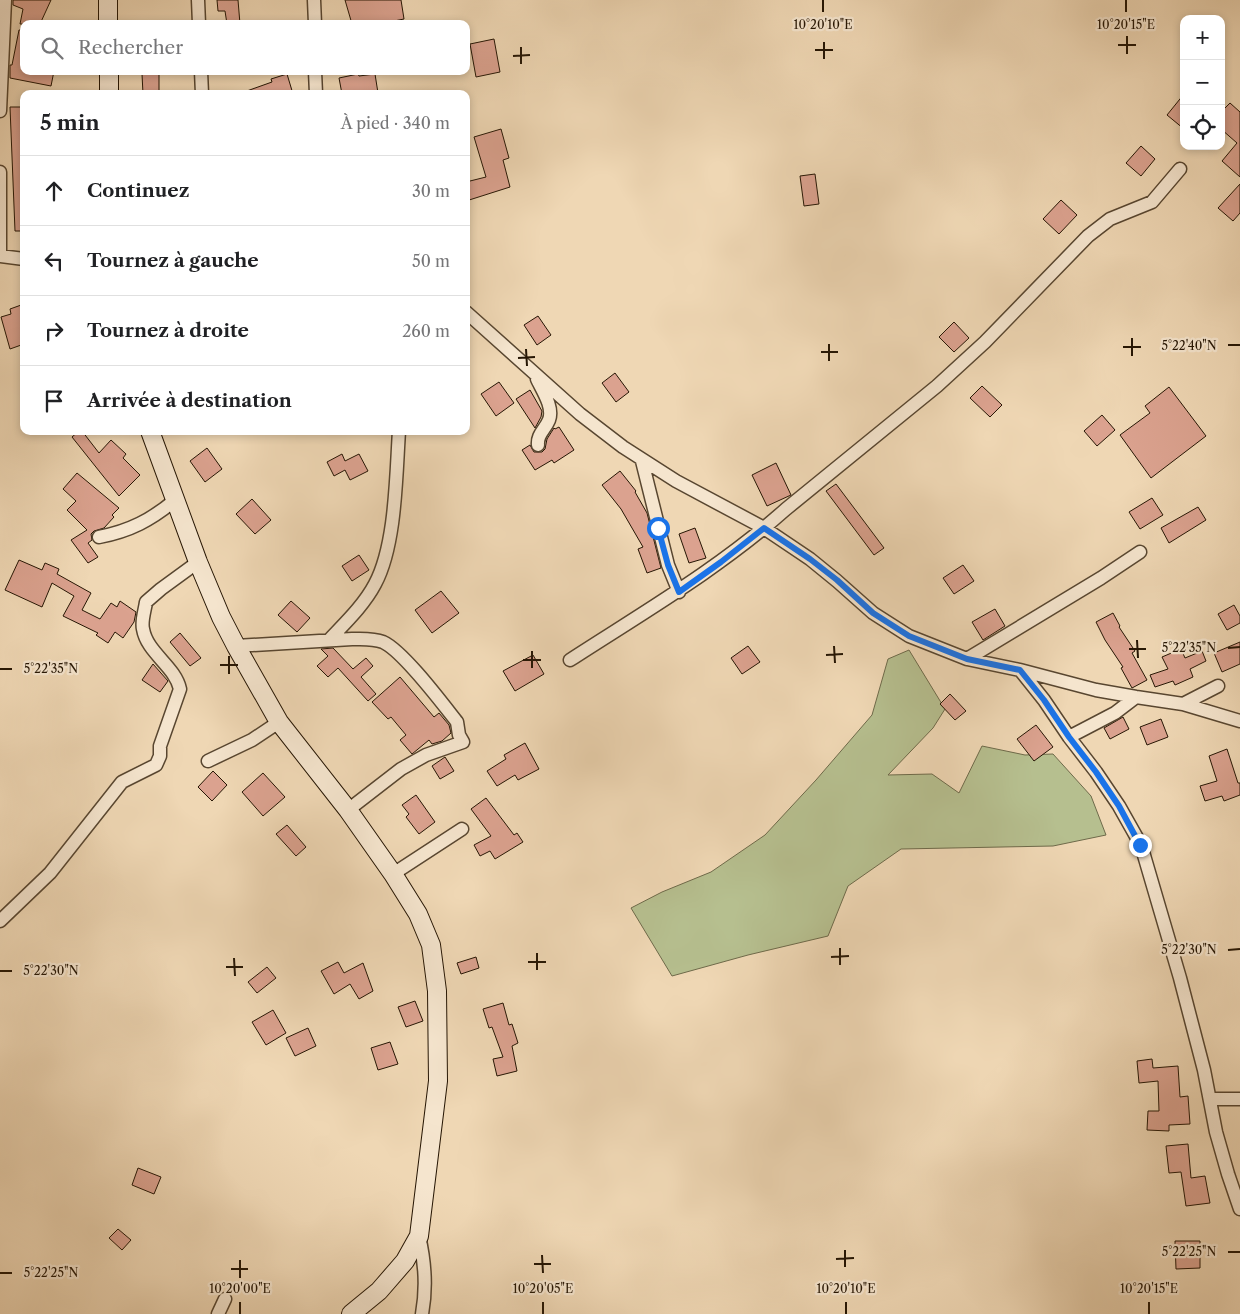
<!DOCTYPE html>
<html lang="fr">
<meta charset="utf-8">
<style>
body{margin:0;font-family:"Libre Caslon Text",serif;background:#f6f6f6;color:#202124}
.controls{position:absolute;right:15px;top:15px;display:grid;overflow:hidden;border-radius:10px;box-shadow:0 2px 8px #0003}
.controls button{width:45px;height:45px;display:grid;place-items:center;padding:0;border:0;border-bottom:1px solid #e0e0e0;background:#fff;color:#202124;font:25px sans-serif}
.stop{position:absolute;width:15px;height:15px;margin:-11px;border:4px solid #1a73e8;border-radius:50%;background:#fff}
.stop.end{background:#1a73e8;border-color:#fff;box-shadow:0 1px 5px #0008}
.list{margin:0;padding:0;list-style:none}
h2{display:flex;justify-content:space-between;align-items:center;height:65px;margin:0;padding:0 20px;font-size:21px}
h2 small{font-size:16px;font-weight:400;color:#757577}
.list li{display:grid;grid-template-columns:32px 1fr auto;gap:15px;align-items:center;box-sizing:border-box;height:70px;padding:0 20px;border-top:1px solid #e0e0e0}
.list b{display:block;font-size:19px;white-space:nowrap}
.list em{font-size:16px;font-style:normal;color:#757577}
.icon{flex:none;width:28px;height:28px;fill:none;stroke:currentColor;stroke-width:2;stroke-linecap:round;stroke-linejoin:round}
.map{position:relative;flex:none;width:1240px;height:1314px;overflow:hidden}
.search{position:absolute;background:#fff;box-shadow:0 2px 8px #0003;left:20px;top:20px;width:450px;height:55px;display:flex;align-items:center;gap:12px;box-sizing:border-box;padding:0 18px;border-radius:10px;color:#757577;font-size:19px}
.panel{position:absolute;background:#fff;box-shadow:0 2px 8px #0003;left:20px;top:90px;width:450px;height:345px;border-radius:10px}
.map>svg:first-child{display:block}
.green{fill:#b6bf8f;stroke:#6e6a4a}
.building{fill:#dba28f;stroke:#261604}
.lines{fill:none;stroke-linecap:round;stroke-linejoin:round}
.street-casing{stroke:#584630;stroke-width:15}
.secondary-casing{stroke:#261604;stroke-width:20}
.street{stroke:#f5e5ce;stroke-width:12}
.secondary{stroke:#f5e5ce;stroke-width:18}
.route{stroke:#1a73e8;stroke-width:6}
.ticks{fill:none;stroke:#261604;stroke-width:2}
.ticks-label{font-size:12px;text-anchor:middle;fill:#261604;stroke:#f5e5ce;stroke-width:4.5;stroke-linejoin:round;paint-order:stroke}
</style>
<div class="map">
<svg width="1240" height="1314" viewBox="0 0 1240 1314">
<rect width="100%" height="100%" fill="#efd7b4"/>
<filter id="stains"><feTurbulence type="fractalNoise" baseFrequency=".004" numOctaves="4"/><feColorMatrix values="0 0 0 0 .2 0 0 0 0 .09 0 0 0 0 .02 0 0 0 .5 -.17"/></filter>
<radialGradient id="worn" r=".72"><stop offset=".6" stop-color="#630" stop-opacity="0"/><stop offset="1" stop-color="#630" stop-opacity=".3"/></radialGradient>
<path class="green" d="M909,650L945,709L933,728L888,775L932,774L959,793L982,746L1025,755L1053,754L1091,796L1106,835L1053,846L901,849L848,886L828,936L748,955L672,976L631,908L662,892L711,872L765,835L816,780L872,715L888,659Z"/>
<path class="building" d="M13,0H51L40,24H20L23,9L13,5Z
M217,0H238L240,24H227L225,11H218Z
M345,0H401L404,19L379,24H352Z
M19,30H24V71H54L51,86L10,78V65H12Z
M494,39L500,72L476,77L470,44Z
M142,74H159V94H143Z
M287,74L293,94H244V92L272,82L271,79Z
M358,74L359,76L375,74L378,93L342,94L339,78Z
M1184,94V129L1167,115Z
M1230,103L1240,112V177L1222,161L1237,143L1221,129V112Z
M10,107H24V231H15Z
M501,129L509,158L503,160L510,187L466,201V182L486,177L474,137Z
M1141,146L1155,159L1141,176L1126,163Z
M815,174L819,204L804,206L800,176Z
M1240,184V213L1233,221L1218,208Z
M1061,200L1077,215L1059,234L1043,219Z
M24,304V344L10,349L1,317L11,314L10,309Z
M538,316L551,335L537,345L524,325Z
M954,322L969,338L954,352L939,337Z
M615,373L629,392L616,402L602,383Z
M499,382L514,403L496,416L481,394Z
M982,386L1002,405L990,417L970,398Z
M1169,387L1206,436L1151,478L1120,435L1150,413L1145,406Z
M530,390L542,411L541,417L535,428L516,399Z
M1102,415L1115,430L1097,446L1084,431Z
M559,427L574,450L554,463L552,460L535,470L522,450L530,445L534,452H542L545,449L547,439L554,428L555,429Z
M79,431H82L99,453L111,440L126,454L123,458L140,475L119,496L72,437Z
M207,448L222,469L205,482L190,461Z
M342,454L345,461L359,454L368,471L350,480L345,470L334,476L327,462Z
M776,463L791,495L767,506L752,475Z
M620,471L636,491L635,492L647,513L661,568L647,573L638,549L643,547L621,509L602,485Z
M77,473L119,508L112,515L114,517L104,528L94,531L91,534L92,540L88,543L98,557L88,563L71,540L87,530L67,510L76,501L63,489Z
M836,484L884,548L874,555L826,491Z
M1152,498L1163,515L1140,529L1129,512Z
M252,499L271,520L255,534L236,514Z
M1198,507L1206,520L1169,543L1161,528Z
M695,528L706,558L689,563L679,534Z
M359,555L369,570L352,581L342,566Z
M19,560L42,570L45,563L59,569L57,574L91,593L82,610L100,619L111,603L117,607L120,601L136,612L134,622L123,638L115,632L108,643L96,635L98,633L63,616L74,596L52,583L42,607L5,590Z
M963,565L974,581L954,594L943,578Z
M441,591L459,613L432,633L415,610Z
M291,601L310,618L297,632L278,615Z
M1234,605L1240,616V623L1227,630L1218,614Z
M995,609L1005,626L983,640L972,622Z
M1113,613L1120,626L1119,627L1135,651L1132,653L1147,680L1132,688L1121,668L1123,667L1105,640L1096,622Z
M180,633L201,658L190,666L170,642Z
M1240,642V664L1222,672L1214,653Z
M748,646L760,662L742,674L731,658Z
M333,648L353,669L366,658L373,666L361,677L376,694L368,701L338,668L328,677L317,666L328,656L321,649Z
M1181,649L1185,658L1202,651L1206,661L1190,669L1193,677L1175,685L1173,681L1155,687L1150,675L1168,669L1162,657Z
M533,655L544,674L515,691L503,671Z
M153,664L168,681L160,692L142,680Z
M400,677L434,717L439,713L449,725L451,733L442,741L432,744L429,740L412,754L400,740L406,735L391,717L388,719L372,702Z
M950,694L966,711L955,720L940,704Z
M1123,717L1129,729L1110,739L1104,728Z
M1161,719L1168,737L1147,745L1140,727Z
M1036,725L1053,747L1034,761L1017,739Z
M525,743L539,769L518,780L515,775L497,786L487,771L506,759L504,755Z
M1227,749L1238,783H1240V795L1224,801L1222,796L1205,801L1200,786L1217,781L1209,756Z
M445,757L454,771L440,779L432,766Z
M213,771L227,785L212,801L198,787Z
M263,773L285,797L263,816L242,792Z
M416,795L435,822L419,834L406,817L409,814L402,805Z
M486,798L514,835L517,833L523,842L495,859L490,851L480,856L474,845L491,836L471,809Z
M287,825L306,847L296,856L276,834Z
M476,957L479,968L461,974L457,963Z
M338,962L344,973L363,963L373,991L359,999L350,984L334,994L321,971Z
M267,967L276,978L257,993L248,982Z
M415,1001L423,1021L406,1027L398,1007Z
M503,1003L509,1025L512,1024L518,1043L512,1046L517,1071L497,1076L493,1059L503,1057L492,1027L489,1028L483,1009Z
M273,1010L286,1033L266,1045L252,1022Z
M308,1028L316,1046L295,1056L286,1038Z
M390,1042L398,1064L378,1070L371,1048Z
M1152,1059L1153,1068L1178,1066L1180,1097L1188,1096L1190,1124L1169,1125V1131L1147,1130L1148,1111H1159L1158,1081L1139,1083L1137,1061Z
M1188,1144L1191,1178L1205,1176L1210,1203L1186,1206L1181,1172L1169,1173L1166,1146Z
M138,1168L161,1177L154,1194L132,1185Z
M118,1229L131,1240L122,1250L109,1238Z
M1175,1241H1200V1268L1176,1269Z"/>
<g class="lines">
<defs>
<path id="street" d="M198,0L199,24
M314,0L315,24
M201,71L202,94
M315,71L316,94
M0,111L5,0
M0,172V254
M0,256L24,259
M466,312L580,414L623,447L676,481L764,528L810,559L837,581L873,613L909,636L967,659L1020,670L1096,690L1136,697L1183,704L1240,721
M537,379C542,390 554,407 549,420C545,430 537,434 538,445
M642,461L668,565L679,592
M99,537C130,531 151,520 175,500
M329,640C345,623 364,605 375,584C396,545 396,475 399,431
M236,646L352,639C362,639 373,638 383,642C403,651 442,703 457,722L459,735L463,742L426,755L401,769L348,810
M967,659L1101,578L1140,552
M570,660C644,612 720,568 786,509L937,386L985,342L1088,236L1110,219L1152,202L1180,169
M1020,670L1044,700L1069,737L1096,772L1119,806L1141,845L1180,978L1204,1070L1216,1132L1228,1174L1240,1209
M1183,704L1218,686
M1069,737L1115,713L1136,697
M208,761L252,740L279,722
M393,874L462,829
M0,921L50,873L122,782L156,765L160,756V746L180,689C175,666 147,653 143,629C141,621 145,610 146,602L161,589L198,562
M1210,1099H1240
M419,1236C425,1262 427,1287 422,1314
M218,1314L225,1299"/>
<path id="secondary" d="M108,0V24
M109,71V94
M150,431L198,562L221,617L236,646L279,722L348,810L393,874L418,914L431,945L437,991L438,1081L419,1236L405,1261L379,1291L351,1314"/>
</defs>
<use href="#street" class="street-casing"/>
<use href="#secondary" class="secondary-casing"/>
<use href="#street" class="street"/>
<use href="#secondary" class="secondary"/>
</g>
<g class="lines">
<path class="route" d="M658,528L668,565L679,592L721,562L764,528L810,559L837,580L873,613L909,636L967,659L1020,670L1044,700L1069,737L1096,772L1119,806L1140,845"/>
</g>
<path class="ticks" d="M823,0V12M1126,0V12M1127,36V54M824,42V59M1118,45H1136M521,47V64M815,50H833M513,56L530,55M1132,338V356M829,344V361M1228,345H1240M1123,347H1141M526,349L527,366M821,352H838M518,358L535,357M1137,640L1138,658M834,646L835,663M1228,648L1240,647M1129,649H1146M532,651V668M826,655L843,654M229,656V674M523,660H541M220,665H238M0,669H12M840,948V965M1228,950L1240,949M537,953V970M831,957L849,956M234,958L235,976M528,962H546M226,967H243M0,971H12M845,1250V1267M1228,1252H1240M542,1255L543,1273M836,1259L854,1258M240,1260V1278M534,1264H551M231,1269H248M0,1273H12M240,1302V1314M543,1302V1314M846,1302V1314M1149,1302V1314"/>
<g class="ticks-label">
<text x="823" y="29">10°20'10"E</text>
<text x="1126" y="29">10°20'15"E</text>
<text x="1189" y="350">5°22'40"N</text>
<text x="1189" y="652">5°22'35"N</text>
<text x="51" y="673">5°22'35"N</text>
<text x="1189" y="954">5°22'30"N</text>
<text x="51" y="975">5°22'30"N</text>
<text x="1189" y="1256">5°22'25"N</text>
<text x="51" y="1277">5°22'25"N</text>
<text x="240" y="1293">10°20'00"E</text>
<text x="543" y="1293">10°20'05"E</text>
<text x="846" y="1293">10°20'10"E</text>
<text x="1149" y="1293">10°20'15"E</text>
</g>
<rect width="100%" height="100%" filter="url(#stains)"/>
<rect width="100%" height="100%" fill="url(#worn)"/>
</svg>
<div class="controls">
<button>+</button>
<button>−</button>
<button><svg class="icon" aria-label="locate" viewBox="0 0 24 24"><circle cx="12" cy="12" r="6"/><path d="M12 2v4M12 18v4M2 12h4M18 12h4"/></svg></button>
</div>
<div class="stop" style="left:658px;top:528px"></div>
<div class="stop end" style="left:1140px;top:845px"></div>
<div class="search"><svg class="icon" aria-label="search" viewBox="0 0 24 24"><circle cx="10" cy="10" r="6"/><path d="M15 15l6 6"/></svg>Rechercher</div>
<section class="panel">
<h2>5 min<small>À pied · 340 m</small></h2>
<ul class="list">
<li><svg class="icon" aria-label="ahead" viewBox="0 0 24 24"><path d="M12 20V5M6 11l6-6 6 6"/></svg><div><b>Continuez</b></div><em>30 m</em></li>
<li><svg class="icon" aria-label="left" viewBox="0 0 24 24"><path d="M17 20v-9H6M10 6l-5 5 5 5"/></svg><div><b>Tournez à gauche</b></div><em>50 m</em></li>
<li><svg class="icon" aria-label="right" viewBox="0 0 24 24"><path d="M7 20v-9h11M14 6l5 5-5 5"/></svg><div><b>Tournez à droite</b></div><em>260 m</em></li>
<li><svg class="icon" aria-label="arrive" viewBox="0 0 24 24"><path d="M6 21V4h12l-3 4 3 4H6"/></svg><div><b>Arrivée à destination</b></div></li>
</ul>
</section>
</div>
